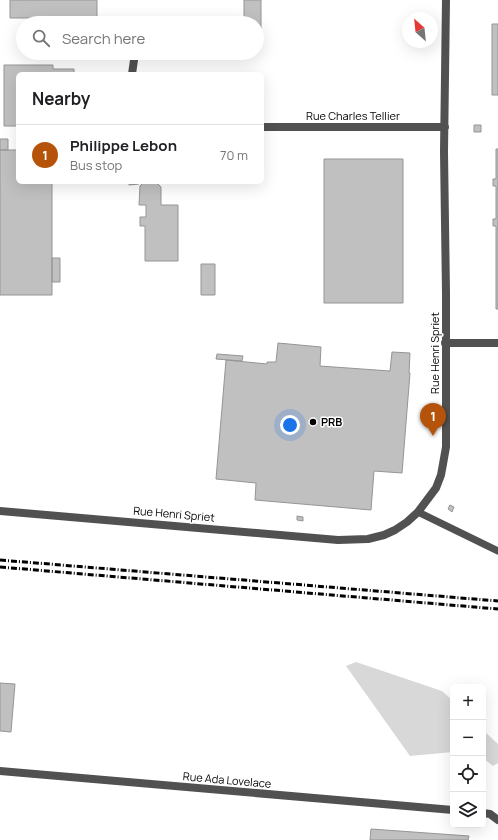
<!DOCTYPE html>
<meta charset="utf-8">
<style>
body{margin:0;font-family:Manrope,sans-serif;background:#f6f6f6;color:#202124}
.controls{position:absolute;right:12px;bottom:12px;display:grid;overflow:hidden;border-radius:6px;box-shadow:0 4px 16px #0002}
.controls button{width:36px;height:36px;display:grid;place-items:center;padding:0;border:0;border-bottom:1px solid #e0e0e0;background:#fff;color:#202124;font:20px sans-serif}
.compass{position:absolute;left:402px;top:12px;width:36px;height:36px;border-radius:50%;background:#fff;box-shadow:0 4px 16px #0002;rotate:333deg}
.you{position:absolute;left:290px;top:425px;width:14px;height:14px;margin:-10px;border:3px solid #fff;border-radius:50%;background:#1a73e8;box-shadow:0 0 0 6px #1a73e833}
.badge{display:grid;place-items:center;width:26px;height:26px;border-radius:50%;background:#b45309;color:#fff;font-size:13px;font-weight:700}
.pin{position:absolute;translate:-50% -33px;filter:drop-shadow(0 1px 2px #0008)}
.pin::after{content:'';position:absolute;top:21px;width:14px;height:12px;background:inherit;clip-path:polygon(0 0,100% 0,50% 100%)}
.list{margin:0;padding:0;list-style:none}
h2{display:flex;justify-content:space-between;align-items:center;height:52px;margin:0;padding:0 16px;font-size:17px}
h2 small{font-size:13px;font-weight:400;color:#757577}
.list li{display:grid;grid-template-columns:26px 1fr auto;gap:12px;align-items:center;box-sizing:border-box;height:60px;padding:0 16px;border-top:1px solid #e0e0e0}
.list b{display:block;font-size:15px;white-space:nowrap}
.list p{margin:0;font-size:13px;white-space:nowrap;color:#757577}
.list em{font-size:13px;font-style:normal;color:#757577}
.icon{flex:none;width:22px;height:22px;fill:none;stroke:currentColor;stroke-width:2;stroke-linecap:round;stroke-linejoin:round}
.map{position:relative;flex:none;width:498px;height:840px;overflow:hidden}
.search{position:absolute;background:#fff;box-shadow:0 4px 16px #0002;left:16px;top:16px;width:248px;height:44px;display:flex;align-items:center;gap:10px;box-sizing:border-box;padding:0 14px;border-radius:22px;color:#757577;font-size:15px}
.panel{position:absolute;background:#fff;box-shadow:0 4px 16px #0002;left:16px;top:72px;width:248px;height:112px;border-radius:6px}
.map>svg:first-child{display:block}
.green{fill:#d8d8d8}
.building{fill:#c0c0c0;stroke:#959595}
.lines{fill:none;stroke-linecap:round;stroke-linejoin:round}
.lane{stroke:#515151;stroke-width:7}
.street{stroke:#515151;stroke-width:8}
.rail{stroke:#000;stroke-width:3;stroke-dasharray:6 2 1 2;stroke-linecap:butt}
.poi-dot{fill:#000;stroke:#fff;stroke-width:1.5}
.labels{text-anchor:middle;stroke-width:3;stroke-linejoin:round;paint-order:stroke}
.street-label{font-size:11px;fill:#000;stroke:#fff}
.poi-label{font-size:11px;font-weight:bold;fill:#000;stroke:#fff;text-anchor:start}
</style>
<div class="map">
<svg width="498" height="840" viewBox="0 0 498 840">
<rect width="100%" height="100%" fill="#fff"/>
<path class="green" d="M356,662L442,691L453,701V752L410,756L346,666Z
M483,730L498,744V763L493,766L483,758Z"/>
<path class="building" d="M10,0H97V18H10Z
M244,0H261V44H257V23H244Z
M492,24H498V95H492Z
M4,65H53V69H74V74H18V126H4Z
M474,125H481V132H474Z
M0,139H8V150H0Z
M496,149H498V309H496V226H493V219H496V186H493V179H496Z
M0,150H18V182H52V295H0Z
M324,159H403V303H324Z
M129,182H139V184L129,185Z
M144,182H156L161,187V205H178V261H145V226H140V217H146V205H139L140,186Z
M52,258H60V282H52Z
M201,264H215V295H201Z
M278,343L321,347L320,366L390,371L392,352L410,353L409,373H410L402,473L374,471L371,510L255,500L256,483L216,479L226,360L267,364V362H276Z
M217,354L243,356L242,361L216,359Z
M450,505L454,507L452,512L448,509Z
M297,516L303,517V521L297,520Z
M0,683L15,684L11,732L0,731Z
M371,829L469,836L468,840H370Z"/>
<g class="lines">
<path class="lane" d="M418,512L498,551"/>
<path class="street" d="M132,74L135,53
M262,127H445
M445,343H498
M0,511L338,540L368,539L384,535L395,530L407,522L418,512L436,488L441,475L443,464L446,447V293L444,152L446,0
M0,771L453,810
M483,813L490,814L498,820"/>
<path class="rail" d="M0,560L498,601
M0,567L498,609"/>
</g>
<circle class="poi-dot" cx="313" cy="422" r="4"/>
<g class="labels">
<g class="street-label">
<text x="353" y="120">Rue Charles Tellier</text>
<text transform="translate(435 353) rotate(-90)" y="4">Rue Henri Spriet</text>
<text transform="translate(174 514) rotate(5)" y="4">Rue Henri Spriet</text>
<text transform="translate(227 780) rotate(5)" y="4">Rue Ada Lovelace</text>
</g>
<g class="poi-label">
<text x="321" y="426">PRB</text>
</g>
</g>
</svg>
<div class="controls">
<button>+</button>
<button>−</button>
<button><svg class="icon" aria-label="locate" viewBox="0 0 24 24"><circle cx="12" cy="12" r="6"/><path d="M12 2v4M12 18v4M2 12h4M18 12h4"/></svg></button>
<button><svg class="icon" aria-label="layers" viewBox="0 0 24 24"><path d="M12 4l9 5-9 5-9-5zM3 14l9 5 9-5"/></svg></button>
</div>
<svg class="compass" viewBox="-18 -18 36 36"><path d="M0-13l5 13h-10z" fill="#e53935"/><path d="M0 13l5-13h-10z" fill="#757577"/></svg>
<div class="you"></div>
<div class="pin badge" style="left:433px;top:436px">1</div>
<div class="search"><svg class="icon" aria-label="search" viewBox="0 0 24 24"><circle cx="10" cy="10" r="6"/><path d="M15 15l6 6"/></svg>Search here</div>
<section class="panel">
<h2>Nearby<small></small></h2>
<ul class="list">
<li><span class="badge">1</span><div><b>Philippe Lebon</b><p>Bus stop</p></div><em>70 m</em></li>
</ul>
</section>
</div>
